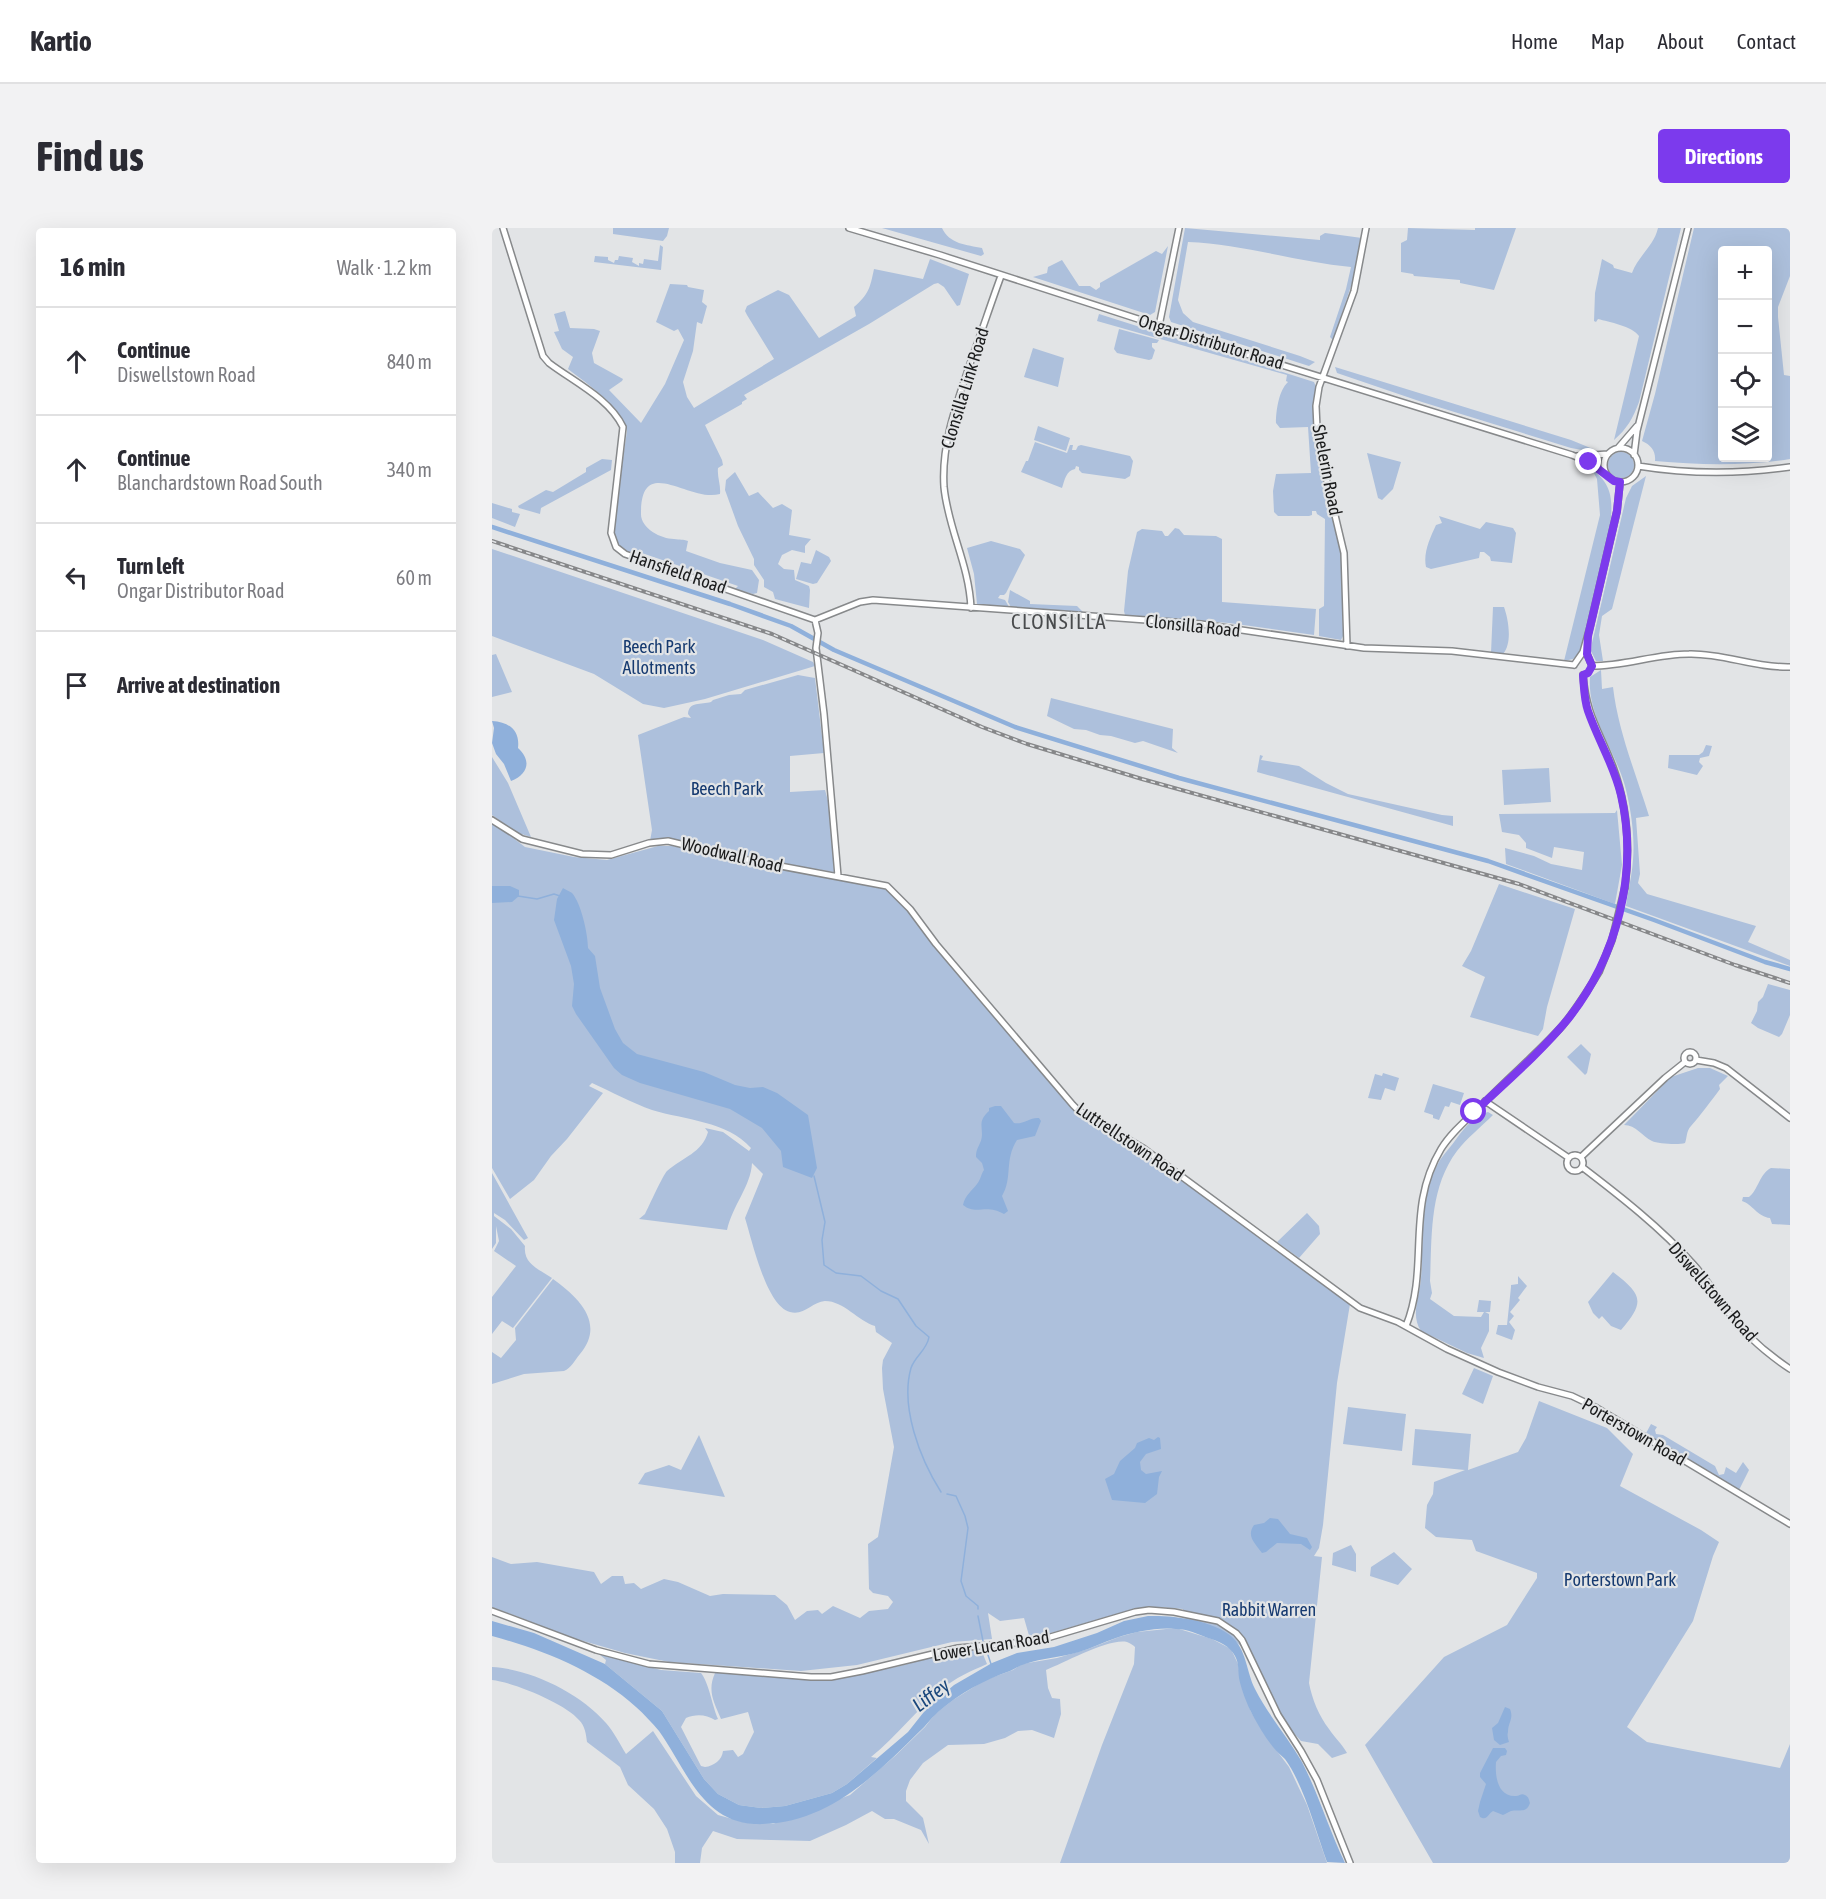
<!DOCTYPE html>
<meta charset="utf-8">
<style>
body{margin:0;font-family:"Asap Condensed",sans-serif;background:#f2f2f3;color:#2b2b33}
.controls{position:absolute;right:18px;top:18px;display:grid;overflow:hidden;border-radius:6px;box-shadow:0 6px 24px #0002}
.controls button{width:54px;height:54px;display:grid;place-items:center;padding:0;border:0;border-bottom:2px solid #e1e1e2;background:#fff;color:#2b2b33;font:30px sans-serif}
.stop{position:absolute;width:18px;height:18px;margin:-14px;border:4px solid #7c3aed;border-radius:50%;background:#fff}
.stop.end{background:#7c3aed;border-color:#fff;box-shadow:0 2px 6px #0008}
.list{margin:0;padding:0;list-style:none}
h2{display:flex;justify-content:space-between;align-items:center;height:78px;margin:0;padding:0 24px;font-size:26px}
h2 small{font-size:20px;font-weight:400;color:#7c7c81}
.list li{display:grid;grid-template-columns:39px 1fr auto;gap:18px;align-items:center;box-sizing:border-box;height:108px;padding:0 24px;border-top:2px solid #e1e1e2}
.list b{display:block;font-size:22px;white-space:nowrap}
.list p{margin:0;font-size:20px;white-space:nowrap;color:#7c7c81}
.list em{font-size:20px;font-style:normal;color:#7c7c81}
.icon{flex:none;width:33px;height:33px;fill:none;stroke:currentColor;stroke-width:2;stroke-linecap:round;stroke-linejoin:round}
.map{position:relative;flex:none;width:1298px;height:1635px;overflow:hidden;border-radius:6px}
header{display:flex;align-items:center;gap:36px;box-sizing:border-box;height:84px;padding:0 30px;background:#fff;border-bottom:2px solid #e1e1e2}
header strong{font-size:28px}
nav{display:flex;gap:33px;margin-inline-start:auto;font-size:21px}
.intro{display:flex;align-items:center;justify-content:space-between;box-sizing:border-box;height:144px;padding:0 36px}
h1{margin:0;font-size:42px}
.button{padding:15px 27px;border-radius:6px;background:#7c3aed;color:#fff;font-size:21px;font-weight:700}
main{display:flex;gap:36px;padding:0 36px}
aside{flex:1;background:#fff;border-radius:6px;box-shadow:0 6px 24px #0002}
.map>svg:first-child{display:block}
.green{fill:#adc0dc;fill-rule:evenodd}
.water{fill:#8fb0db}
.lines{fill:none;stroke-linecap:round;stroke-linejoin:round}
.stream{stroke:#8fb0db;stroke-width:1.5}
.canal{stroke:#8fb0db;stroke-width:4.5}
.secondary-casing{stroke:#87898b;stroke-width:8}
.secondary{stroke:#fff;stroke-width:5}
.rail-casing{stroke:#868789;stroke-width:4}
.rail{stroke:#e2e4e6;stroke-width:1.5;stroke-dasharray:4.5;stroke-linecap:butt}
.secondary-bridge-casing{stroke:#87898b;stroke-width:8;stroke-linecap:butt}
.secondary-bridge{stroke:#fff;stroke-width:5}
.route{stroke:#7c3aed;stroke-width:8}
.labels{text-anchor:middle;stroke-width:4.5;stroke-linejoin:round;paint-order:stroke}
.street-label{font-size:18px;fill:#1b1c1d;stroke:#e2e4e6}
.park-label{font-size:18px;fill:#163a70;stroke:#e2e4e6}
.water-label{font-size:20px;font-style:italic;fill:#1a477c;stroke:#e2e4e6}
.quarter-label{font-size:21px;letter-spacing:1.5px;fill:#494b4d;stroke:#e2e4e6}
</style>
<header>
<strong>Kartio</strong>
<nav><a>Home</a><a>Map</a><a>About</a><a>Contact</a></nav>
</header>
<div class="intro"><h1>Find us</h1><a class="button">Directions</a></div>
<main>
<aside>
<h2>16 min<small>Walk · 1.2 km</small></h2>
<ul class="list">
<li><svg class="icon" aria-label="ahead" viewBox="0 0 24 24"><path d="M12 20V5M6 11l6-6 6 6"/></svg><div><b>Continue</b><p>Diswellstown Road</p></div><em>840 m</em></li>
<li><svg class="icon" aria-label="ahead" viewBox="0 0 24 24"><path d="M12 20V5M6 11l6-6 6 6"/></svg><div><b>Continue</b><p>Blanchardstown Road South</p></div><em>340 m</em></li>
<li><svg class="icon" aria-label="left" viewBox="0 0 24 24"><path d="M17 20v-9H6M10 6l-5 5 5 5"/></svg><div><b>Turn left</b><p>Ongar Distributor Road</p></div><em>60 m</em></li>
<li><svg class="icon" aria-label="arrive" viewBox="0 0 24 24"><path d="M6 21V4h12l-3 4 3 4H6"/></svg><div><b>Arrive at destination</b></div></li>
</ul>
</aside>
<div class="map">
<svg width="1298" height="1635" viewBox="0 0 1298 1635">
<rect width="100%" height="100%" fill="#e2e4e6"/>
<path class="green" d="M121,0H177L175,8L171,13L121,6Z
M390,0H450C457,16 475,17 490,20L492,26L489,28Z
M693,0L828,12V8L833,5L870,10L865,40L841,112L838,109L854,61L859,39C805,34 751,16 696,14L686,72L691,85L701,94L808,128L823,134L817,138L679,94L677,89Z
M916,0L983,2V0H1024L1002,62L968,55V52L922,48L921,46L909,44V15L915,12Z
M1166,0H1189L1147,174C1141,190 1135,201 1122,212L1147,108C1140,98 1117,94 1106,91L1104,94L1102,93L1103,65L1110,31L1121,37L1122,40L1140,45C1146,28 1162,18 1166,0Z
M1202,0H1298V48L1286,79V89L1292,147L1298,148V231C1253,238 1208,237 1163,233C1164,223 1159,217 1150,213L1163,166ZM1230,22H1276V230H1230Z
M168,17L171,19L169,42L102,34L103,28L116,29V32L122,35L123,32H126L127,28L141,30L140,34L147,38V35L151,36L152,31L166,33Z
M676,18L663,84L658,87L541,49L555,45L556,39L570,32L587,58H598L604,62L608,59V55L664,23L670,26Z
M438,31L477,46L468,77L465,78L452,59L446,55L442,56L377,96L252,167L255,171L250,174V176L213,197L230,232L231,237L226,240C225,249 229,257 228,266C197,275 149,225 149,285C148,300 169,311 182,311C188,312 191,311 196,313L194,323L228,335L260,342L267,352L265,365L261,366L243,361L246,358L144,323L139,324L129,321L122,307L121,300L135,203C126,176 98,158 76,141L81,129L70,121L62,104L67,103L62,86L73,83L78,100L102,101L108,103L100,125L102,135L131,151L130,153L117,162L149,195L173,156L192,112L186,101L182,103L164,94L178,56L195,57L196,59L212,62L210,74L215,78L210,96L205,94L201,123L191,154L195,169L202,180L282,131L255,87L253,83L255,78L286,62L297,67L327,110L364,88L362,79C377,66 378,60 382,41L431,51Z
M607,86L822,154L824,159C814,204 836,258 845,303C852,337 850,373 851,408L849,412L827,408V381L832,378L833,291L825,286L824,283H820V287L817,288H786L782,284L781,263L784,246L819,245L816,199L788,200L784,195C784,182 787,162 796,154L794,153L795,147L605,93Z
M627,101L667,112L665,115H660V119L663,122L660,131L657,132L625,125L622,121Z
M541,120L572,130L566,159L532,149Z
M843,139L1079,212L1101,221L1090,222L1079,220L930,174L845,145Z
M546,198L578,210L574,223L542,212Z
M543,214L575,225L578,217H581L580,222H584L586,218L589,217L638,228L641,233L638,248L633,251L590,245L587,242V239L584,238L583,241C574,243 573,251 570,260L529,244L534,233H536Z
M1116 237a13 13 0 1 1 26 0a13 13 0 1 1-26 0Z
M875,225L909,234L901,261L890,272L886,270Z
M110,231L120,232L119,242L49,280L48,286L27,280L26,278L54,262L61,264L94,244V240Z
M1100,241C1107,247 1114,253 1117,263C1128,293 1098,387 1090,422L1081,431L1072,433L1108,287L1105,251Z
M243,244L257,268L266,264L281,280L290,276L300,282L297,307L319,311L313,318V325L300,322L290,327L286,336L292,341L302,342L303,352L317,358L318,362L317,380L283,371L281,364L272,359V352L262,337V331L246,298L233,262L234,252Z
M1154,248L1120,381L1110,388L1107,407L1111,433H1104L1099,423L1100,415L1134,270L1140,258Z
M0,275L20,281V284L28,286L23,299L0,290Z
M947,288L988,301L994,294L1021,300L1024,305L1020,335L999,333L998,329L992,324H988L987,330L939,341L934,339C931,325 938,310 944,297L950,295Z
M683,300L687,301L692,307L724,308L730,311V374L824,381L822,407L737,395L633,387L632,383L636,343L645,304L650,301L670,303L673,308H676Z
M499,313L528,321L533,327L514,365L512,367H508L506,370L513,372L517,379L485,376L482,346L475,320Z
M0,321L271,412L321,434L323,438L213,471L172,480L151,476L102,446L0,408Z
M324,322L337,329L339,333L325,355L321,356L304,351L309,334L319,336Z
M518,362L538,373V376L585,378L592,385L519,379L516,374Z
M1001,379H1012C1016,390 1021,414 1011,426L999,425Z
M4,426L20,464L0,469V427Z
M1109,442L1110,461L1121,459C1126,503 1144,546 1157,588L1144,590L1148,646L1146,655L1155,666L1264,698L1256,714L1298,732V738L1134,678C1136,663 1140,647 1141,632C1143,608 1139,581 1133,558C1123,522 1095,488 1098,449Z
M306,447L323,450L332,525L298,528V564L333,562L338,580L342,644L251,629L176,611L158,613L160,602L146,507L192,489L199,490L196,486C197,473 209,477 219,474L221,472L237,467L249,466L253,462Z
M559,470L681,501L680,520L686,525L651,513L643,515L619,508L608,507L594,502L582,501L555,488Z
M1214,517L1220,518L1217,528L1208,530L1207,534L1211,538L1205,547L1176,540L1177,527H1207L1211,524Z
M768,527L771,528L769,532L807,538L834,555L856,566L950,587L961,588V598L765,544Z
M0,529L16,555L39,609L26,605L0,587Z
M1057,540L1059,574L1012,577L1010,542Z
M1125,582L1130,637L1123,676L1014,636L1013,620L1042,628L1059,636L1090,642L1092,624L1062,619L1060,630L1034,620V615L1027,607L1010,604L1007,586L1123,585Z
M0,594L33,619L82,629L115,632L166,618H180L393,660L410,674L453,729L582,882L648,922L858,1076L845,1155L831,1297L827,1320L822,1328L830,1329L817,1455C820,1471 827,1488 837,1501C843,1510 850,1516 855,1525L840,1530L826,1516L809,1513L798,1501L790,1498L779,1479L750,1419L736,1407L692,1390L691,1381L667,1379L642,1381L538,1411L532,1390L508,1393L496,1385L500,1411L460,1414L365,1437L309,1443L177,1434L133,1425L81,1410L0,1379V1329L19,1336L45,1334L102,1344L109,1356L120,1348H131L133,1356L142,1355L149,1361L172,1351L186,1354L218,1368L231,1366L283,1367L295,1377L303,1392L315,1383L326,1382L330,1386L341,1378L368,1390L377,1383L396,1381L401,1374L396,1368L381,1365L377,1361L376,1316L386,1309L402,1219L391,1161L390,1140L391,1132L400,1115L384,1104L383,1098C366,1093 352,1073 333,1073C320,1074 312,1088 298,1084C274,1078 260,1012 253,990L271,946L260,935C259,958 240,978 235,1002L147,991L153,986C157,978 171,947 175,943C191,929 210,925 216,904L213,900L231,904L257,923L259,920C235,893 193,892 160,882C140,875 120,864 100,855L97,858L111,865L75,911L59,928L42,952L18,971L0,940Z
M1007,656L1083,681L1055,779L1051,801L1046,808L978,789L993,749L970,738L979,723Z
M1276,756L1298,762V787L1290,806L1287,809L1266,800L1259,795L1265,783L1266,774L1271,769Z
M1089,816L1099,826L1095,845L1093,847L1075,829Z
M1206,840H1218L1236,848L1227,857L1228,861C1219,873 1208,888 1199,898C1194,903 1195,911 1193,915C1188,917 1166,916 1160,913C1150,908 1144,897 1132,897L1179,849Z
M891,845L907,850L903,863L893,860L889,872L876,870L883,846L890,848Z
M941,856L972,865L968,877L959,874L957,879L953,878L947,892L941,890V887L932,884Z
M996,884L1001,887C989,899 975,910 965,923C937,960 940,1009 938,1053L940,1065L938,1071L962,1088L989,1089L992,1084H985L987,1072L999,1073L998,1084H993L997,1086V1103L989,1120L992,1130L975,1125L929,1103C918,1087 928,1068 929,1050C932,1011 927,968 948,932C953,925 960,917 965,910C973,899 983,887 996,884Z
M1279,940L1298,941V997L1280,996L1278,990C1266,989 1260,976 1250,973L1251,969H1257C1266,962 1268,945 1279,940Z
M0,945L36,1010L32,1012L13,992L2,985V988L19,1001L33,1018C31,1036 47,1041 60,1050L21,1100L10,1093L0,1106V1069L24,1038L2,1023L7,1013L4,998V1015L0,1021Z
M815,985L827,998L828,1006L807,1030L785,1014Z
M1121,1044C1151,1067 1153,1074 1129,1102L1119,1098L1110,1088L1107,1091L1101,1085L1096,1074Z
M1026,1048L1035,1058L1026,1070L1028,1072L1018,1084L1022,1088L1017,1094L1023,1102L1020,1112L1004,1106L1006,1097H1015L1019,1059V1057L1026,1056Z
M61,1051C86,1069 114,1095 88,1126C83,1132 79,1140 72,1143L32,1146L0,1156V1124L9,1130L24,1112L23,1100Z
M982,1140L1001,1148L991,1176L970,1166Z
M1047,1173L1115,1200L1141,1226L1128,1258L1209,1302L1227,1314L1221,1328L1201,1393L1135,1499L1155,1514L1288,1540L1298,1516V1635H941L873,1517L952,1429L1015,1397L1045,1350V1345L984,1323L980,1312L944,1309L933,1300L935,1277L941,1266L942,1254L973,1242L920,1237L923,1201L979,1206L976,1242L1026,1224L1034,1210Z
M856,1179L914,1186L910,1223L851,1216Z
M1159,1196L1165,1199L1163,1202L1164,1206L1171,1207L1223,1238L1227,1247L1232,1246L1234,1239L1244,1245L1251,1234L1257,1242L1246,1264L1153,1207Z
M207,1207L233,1269L146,1256L153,1245L177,1237L189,1242Z
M859,1317L864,1326V1344L840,1337L841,1325Z
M902,1324L920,1341L906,1357L878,1348L879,1339Z
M684,1400L720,1411L739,1421L746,1436L749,1455L759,1484L776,1511L797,1539L815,1577L835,1635H568L610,1517L642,1436L643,1419C641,1417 638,1415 635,1414C617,1410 572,1435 554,1442L556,1460L560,1470L568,1471L569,1486L562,1510L540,1502L526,1503L513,1510L492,1516L456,1517L431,1535L418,1552L414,1563V1573L431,1590L437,1616L429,1602L402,1591H393L380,1583L354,1597L318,1613L245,1611L221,1603L210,1620L208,1635H183V1624L175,1601L162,1581L136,1557L128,1539L95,1514C94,1506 93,1498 87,1492C74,1476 21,1454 0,1452V1439C39,1441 88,1465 114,1495C122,1504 128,1516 134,1526L161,1503L204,1568L226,1587L255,1595L281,1596L358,1567L403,1528L433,1499L443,1486L461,1472L493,1452L521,1442L530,1436L565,1430L596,1421L627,1409L645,1404Z
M488,1419L495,1436C479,1443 463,1450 450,1461C424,1482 405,1508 379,1529L385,1530L355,1556L340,1565L293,1578L269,1580L247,1577L226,1566L212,1551L170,1483L113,1436L114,1432L107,1426L169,1442L209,1445C217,1455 220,1477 226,1491L223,1492C214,1486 203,1486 194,1490L189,1499L209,1538L213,1539C222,1538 230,1532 231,1523L241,1522L246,1529L251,1526L262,1504L256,1484L229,1491C222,1474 215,1463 223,1445L230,1444L333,1453L404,1439L473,1421Z"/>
<path class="water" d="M0,493C18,494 28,503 26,520C40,533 36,546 19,553L12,536L4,526L0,515L2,500Z
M0,658H18L27,662V668L20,674L0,675Z
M71,660C72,661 79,664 80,665C89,675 96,706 96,720L103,728L108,760L123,801L131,815L145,826L212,844L243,857L258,860L271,859L285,865L316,887L325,940L320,950L291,939L289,923L270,900L238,881L148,855L130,847L122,840L84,786L80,778L82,756L79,738L62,692L65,671Z
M503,878H509L522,895C531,897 538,889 547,890L549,893L543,908L525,912C512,932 521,950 510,968L516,983L512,986C493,975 485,988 471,977C473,967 480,963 485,956C489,951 489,946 492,942L490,935L484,929C484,922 486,920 488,915C494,902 483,895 497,883V880Z
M666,1209L668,1210L669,1221L654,1226L648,1234L649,1242L654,1246L670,1243L667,1249L665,1266L653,1275L620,1272L613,1251L622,1246L628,1233L643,1220L645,1215L657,1210L662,1212Z
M778,1290L786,1291L798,1306L815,1310L820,1319L818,1322L809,1316L785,1315L774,1324L770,1325C763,1315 754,1308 762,1297L772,1295Z
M656,1388C680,1387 720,1392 739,1408C755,1422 754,1443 763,1461C776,1487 796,1509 810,1534C827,1567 837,1602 853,1635L835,1634C824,1604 812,1557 793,1531C789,1527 785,1524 781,1519C773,1509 766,1497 760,1486C755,1476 749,1461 747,1450C746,1442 747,1435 743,1428C738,1418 727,1413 716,1410C706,1406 695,1401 684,1401C665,1399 642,1404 624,1410C612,1414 600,1420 587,1424C570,1429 550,1430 533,1436C528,1437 523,1441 518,1443C492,1452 468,1465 446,1484C439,1490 434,1498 427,1504C382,1549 331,1599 262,1596C209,1593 193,1539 167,1503C160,1495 152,1486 144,1479C104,1443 51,1422 0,1408V1393L42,1405L113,1436L170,1483L212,1551L226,1566L247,1577L269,1580L293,1578L340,1565L355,1556L416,1504L435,1480L462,1457L500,1435L525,1425L562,1419L605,1405L632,1393Z
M1013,1479L1018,1481C1022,1491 1016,1494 1016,1504C1015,1507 1016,1511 1017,1514L1008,1517L1002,1512L1000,1500L1006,1495Z
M1001,1520H1013L1015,1523L1014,1527L1009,1528L1004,1534C1003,1547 1005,1569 1024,1568C1028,1568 1029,1565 1033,1567C1037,1569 1037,1572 1038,1575C1034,1586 1028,1581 1019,1583C1016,1584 1014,1586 1011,1587L1001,1583C996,1586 995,1593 988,1589L986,1583L988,1574L994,1556L988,1549V1545Z"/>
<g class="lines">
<path class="stream" d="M26,668L45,671L62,666L68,668
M322,948L333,994L330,1012L332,1037L344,1045L369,1048L389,1063L406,1071L424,1098L437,1109C435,1122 423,1128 419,1140C408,1179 428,1231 449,1264
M455,1266L464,1268L473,1288L476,1300L469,1353L474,1368L486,1378V1381
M486,1388L491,1413
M494,1421L499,1436"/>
<path class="canal" d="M0,299L238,376L299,398L342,422L523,499L687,550L996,633L1162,692L1273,734L1298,741"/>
<defs>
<path id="secondary" d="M11,0L51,128L57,135C82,154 117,170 131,199L119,305L124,319L133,326L323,392
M357,0L448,27L748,124L1080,227L1097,234L1114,246
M667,98L687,0
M1126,220L1145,198
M1112 237a17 17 0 1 1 34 0a17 17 0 1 1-34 0Z
M1142,227L1145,203L1196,0
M1085,228L1116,226
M1146,238C1195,246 1249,246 1298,239
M479,380C477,336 456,301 452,259C449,214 466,172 480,130C490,103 499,75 509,48
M323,392L368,374L381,372L709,396L872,420L960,423L1082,437
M323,392L326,405L324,420L332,486L346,648
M1095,417V426L1100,438
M855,418L852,325L832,241L825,200L824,178L827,159L862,63L874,0
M1082,437L1091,424L1098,399L1125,283L1128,254
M1100,438C1133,438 1164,426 1197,426C1231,425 1263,440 1298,439
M1091,447C1094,487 1108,504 1121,539C1135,577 1138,620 1133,659
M0,592L30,611L90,626L119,627L157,615L176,613L251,631L395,658L418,681L444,716L581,877L587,883L651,920L868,1080L906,1094L955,1121L1006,1144L1046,1159L1080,1168L1103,1179L1298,1296
M1192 830a6 6 0 1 1 12 0a6 6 0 1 1-12 0Z
M1204,832L1222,835L1234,840L1298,890
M993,873L1077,930
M1075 935a8 8 0 1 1 16 0a8 8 0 1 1-16 0Z
M1089,929L1173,850L1193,834
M1090,939C1128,968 1169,1000 1201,1036C1214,1050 1223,1066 1234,1081C1251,1105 1274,1125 1298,1141
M914,1098C938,1038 913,981 949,921C960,903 978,889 993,874C1018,848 1047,824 1071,797C1085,780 1096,762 1107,744
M0,1383L104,1422L157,1436L319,1449H339L370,1443L466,1420L545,1413L643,1384L657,1382L682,1384L726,1393L744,1405L750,1412L786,1487L809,1523L825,1552L858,1635"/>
</defs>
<use href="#secondary" class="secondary-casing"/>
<use href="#secondary" class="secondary"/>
<defs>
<path id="rail" d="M0,313L280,406L490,499L535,516L650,551L1027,656L1243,737L1298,755"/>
</defs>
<use href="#rail" class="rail-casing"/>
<use href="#rail" class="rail"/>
<defs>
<path id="secondary-bridge" d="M1107,744L1120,712L1133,659"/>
</defs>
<use href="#secondary-bridge" class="secondary-bridge-casing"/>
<use href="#secondary-bridge" class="secondary-bridge"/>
</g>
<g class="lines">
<path class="route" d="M982,884C1013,855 1049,824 1076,791C1125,729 1147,645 1129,567C1122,537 1106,512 1096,483C1092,471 1092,459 1091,447L1096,445L1100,438L1095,426L1096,408L1125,283L1128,254L1122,253L1097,234"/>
</g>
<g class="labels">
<g class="street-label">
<text transform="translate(719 114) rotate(17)" y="6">Ongar Distributor Road</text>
<text transform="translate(473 160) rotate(-73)" y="6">Clonsilla Link Road</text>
<text transform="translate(835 242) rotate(79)" y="6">Shelerin Road</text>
<text transform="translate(186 344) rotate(19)" y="6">Hansfield Road</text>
<text transform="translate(701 398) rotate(6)" y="6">Clonsilla Road</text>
<text transform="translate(240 627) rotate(13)" y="6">Woodwall Road</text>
<text transform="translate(638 914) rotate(34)" y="6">Luttrellstown Road</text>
<text transform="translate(1221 1064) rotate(49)" y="6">Diswellstown Road</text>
<text transform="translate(1142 1204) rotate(30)" y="6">Porterstown Road</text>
<text transform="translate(499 1418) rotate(-9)" y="6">Lower Lucan Road</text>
</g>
<g class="park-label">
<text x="167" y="425">Beech Park<tspan x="167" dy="21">Allotments</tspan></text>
<text x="235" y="567">Beech Park</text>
<text x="1128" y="1358">Porterstown Park</text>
<text x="777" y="1388">Rabbit Warren</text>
</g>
<g class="water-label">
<text transform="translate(439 1467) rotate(-37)" y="7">Liffey</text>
</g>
<g class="quarter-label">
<text x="567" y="401">CLONSILLA</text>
</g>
</g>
</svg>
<div class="controls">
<button>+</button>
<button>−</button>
<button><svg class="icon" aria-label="locate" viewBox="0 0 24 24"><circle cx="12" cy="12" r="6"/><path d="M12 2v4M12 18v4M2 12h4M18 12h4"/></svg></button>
<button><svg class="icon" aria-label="layers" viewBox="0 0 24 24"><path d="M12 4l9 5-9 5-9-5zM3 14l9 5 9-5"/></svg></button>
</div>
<div class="stop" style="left:982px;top:884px"></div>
<div class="stop end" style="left:1097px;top:234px"></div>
</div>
</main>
